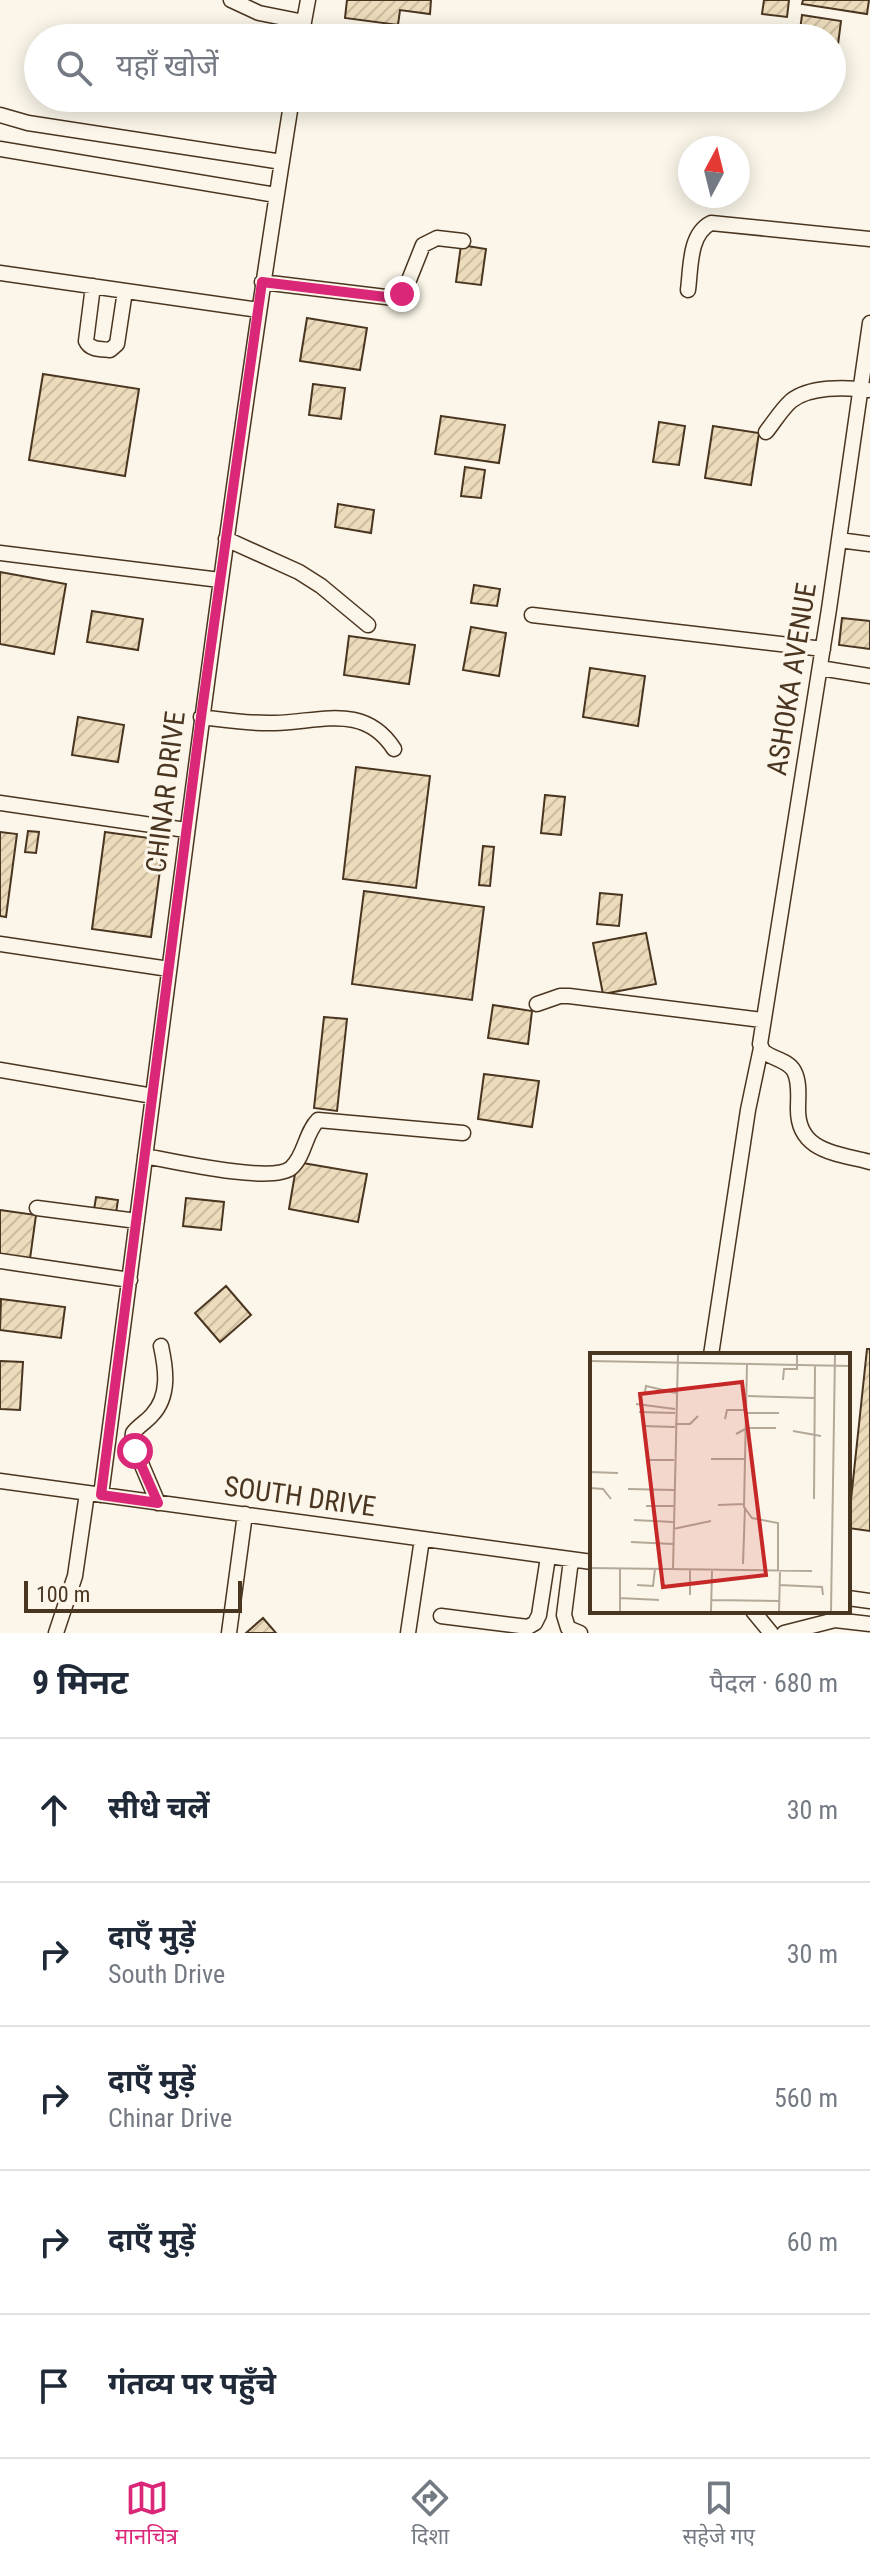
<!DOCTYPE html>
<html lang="hi">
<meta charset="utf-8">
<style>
body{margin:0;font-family:"Roboto Condensed","Noto Sans Devanagari",sans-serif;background:#f2f2f3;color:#1f2937}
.compass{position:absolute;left:678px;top:136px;width:72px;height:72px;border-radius:50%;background:#fff;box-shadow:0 4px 20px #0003;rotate:7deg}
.scale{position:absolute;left:24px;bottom:20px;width:218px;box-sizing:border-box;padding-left:8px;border:4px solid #4a3520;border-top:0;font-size:22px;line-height:28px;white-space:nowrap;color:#4a3520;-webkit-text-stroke:6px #fbf6e9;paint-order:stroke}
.stop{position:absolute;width:24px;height:24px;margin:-18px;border:6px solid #db2777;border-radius:50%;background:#fff}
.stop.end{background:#db2777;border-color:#fff;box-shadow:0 2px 8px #0008}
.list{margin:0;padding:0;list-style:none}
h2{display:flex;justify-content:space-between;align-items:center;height:104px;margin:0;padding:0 32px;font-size:34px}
h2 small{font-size:26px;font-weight:400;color:#747a83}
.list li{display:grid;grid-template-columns:52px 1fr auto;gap:24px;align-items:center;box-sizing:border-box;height:144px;padding:0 32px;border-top:2px solid #e0e1e3}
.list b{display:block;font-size:30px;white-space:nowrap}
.list p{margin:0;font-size:26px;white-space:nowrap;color:#747a83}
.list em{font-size:26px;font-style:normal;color:#747a83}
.icon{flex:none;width:44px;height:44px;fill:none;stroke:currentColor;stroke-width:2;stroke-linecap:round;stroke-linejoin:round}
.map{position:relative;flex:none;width:870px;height:1633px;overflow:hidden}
.search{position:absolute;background:#fff;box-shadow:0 4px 20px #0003;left:24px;right:24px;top:24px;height:88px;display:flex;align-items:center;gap:20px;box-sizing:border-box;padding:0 28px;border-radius:44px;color:#747a83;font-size:30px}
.sheet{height:824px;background:#fff}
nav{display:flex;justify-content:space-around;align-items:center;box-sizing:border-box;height:112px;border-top:2px solid #e0e1e3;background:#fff;font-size:22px;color:#747a83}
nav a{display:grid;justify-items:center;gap:4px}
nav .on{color:#db2777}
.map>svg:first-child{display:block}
.building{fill:url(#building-hatch);stroke:#4a3520;stroke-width:2}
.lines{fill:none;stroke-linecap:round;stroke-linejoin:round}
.street-casing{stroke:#4a3520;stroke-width:17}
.street{stroke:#fbf6e9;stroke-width:14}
.route{stroke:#db2777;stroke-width:10}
.labels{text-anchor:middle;stroke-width:6;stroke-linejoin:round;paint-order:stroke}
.street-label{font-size:28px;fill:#4a3520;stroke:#fbf6e9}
.inset-road{fill:none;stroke:#b4a999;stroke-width:2}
.view{fill:#c62828;fill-opacity:0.15;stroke:#c62828;stroke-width:4}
.inset-edge{fill:none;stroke:#4a3520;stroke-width:4}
</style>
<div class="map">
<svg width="870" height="1633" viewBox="0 0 870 1633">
<defs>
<pattern id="building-hatch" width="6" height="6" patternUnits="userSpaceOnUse" patternTransform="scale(2)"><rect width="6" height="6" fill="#ecdcbc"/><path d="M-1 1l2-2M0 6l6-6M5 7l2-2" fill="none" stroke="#ccbda1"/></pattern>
</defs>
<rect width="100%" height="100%" fill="#fbf6e9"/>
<path class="building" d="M347,0H431L430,14L400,10L398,25L345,18Z
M764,0H789L787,17L762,14Z
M803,0H869L867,14L802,4Z
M802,15L841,21L836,60H832V38H799Z
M461,245L486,249L481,285L456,282Z
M307,318L367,328L360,370L300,361Z
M43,374L139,389L125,476L29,460Z
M313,384L345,388L341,419L309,415Z
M441,416L505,425L499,463L435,454Z
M659,422L685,426L679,465L653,462Z
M713,426L759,433L751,485L705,478Z
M465,467L485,470L481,498L461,496Z
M338,504L374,510L371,533L335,527Z
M0,572L66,584L54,654L0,644Z
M474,585L500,589L497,606L471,603Z
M92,611L143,619L138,650L87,642Z
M842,618L870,621V649L839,645Z
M471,627L506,633L499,676L463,670Z
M349,636L415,645L409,684L344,675Z
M590,668L645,676L638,726L583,717Z
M78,717L124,725L118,762L72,755Z
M356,767L430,776L416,888L343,879Z
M545,795L565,797L561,835L541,833Z
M28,831L39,832L36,853L25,852Z
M0,832L17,834L6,917L0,916Z
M105,832L164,840L151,937L92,929Z
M483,846L494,847L490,886L479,885Z
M364,891L484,907L472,1000L352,984Z
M600,893L622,895L619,926L597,924Z
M646,933L656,984L603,994L593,943Z
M493,1005L532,1011L528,1044L488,1038Z
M324,1017L347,1019L337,1111L314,1108Z
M484,1074L539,1081L532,1127L478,1119Z
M297,1162L367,1174L358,1222L289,1209Z
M96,1197L118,1200L116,1213L94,1210Z
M186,1198L224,1202L221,1230L183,1226Z
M0,1210L36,1215L30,1259L0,1255Z
M226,1286L251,1315L220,1342L195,1313Z
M1,1299L65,1307L61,1338L0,1330Z
M867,1349H870V1531L848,1528Z
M0,1361L23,1362L20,1410L0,1409Z
M263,1618L276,1633H246Z"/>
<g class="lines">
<defs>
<path id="street" d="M231,0L259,13L304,22
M301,38L308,0
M0,115L28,123L282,162
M0,149L276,195
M0,273L259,310
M262,282L394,298L405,290L423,245L437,238L463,241
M93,286L86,341C90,350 101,349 110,350L117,344L125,291
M688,290C691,267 689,234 711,223L870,239
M870,323L829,609L760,1044L763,1051C772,1059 788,1060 794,1071C800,1082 798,1097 798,1108C797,1152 837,1153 870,1162
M766,432C774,422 781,410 791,401C809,386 846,387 868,390
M226,539L299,572L321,586L368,625
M839,540L870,544
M0,553L220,580
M532,615L823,649
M820,668L870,676
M201,717C225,720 250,724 275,723C320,722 364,703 394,749
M0,803L186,830
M0,944L169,969
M537,1004L560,996H569L762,1020
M0,1070L153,1096
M145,1156C172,1161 272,1184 291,1168C305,1156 305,1133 318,1120L463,1133
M37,1208L137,1221
M0,1261L130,1280
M711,1355L748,1110L761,1048
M0,1481L592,1562
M101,1495C163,1029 218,562 292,98
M158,1503L132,1442L133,1433C138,1426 146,1422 152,1415C170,1396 166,1369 161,1346
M571,1560L564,1615L568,1628L580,1633
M848,1598L870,1601
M753,1611L771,1633
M441,1616L528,1627L535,1623L539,1615L548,1557
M56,1633L75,1576L87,1493
M229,1633L245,1514
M408,1633L422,1539
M784,1633L835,1620L870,1624"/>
</defs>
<use href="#street" class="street-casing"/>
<use href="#street" class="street"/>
</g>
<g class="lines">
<path class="route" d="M135,1451L158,1503L101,1495L201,717L262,282L394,298L402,294"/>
</g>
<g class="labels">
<g class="street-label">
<text transform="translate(791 679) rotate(-81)" y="10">ASHOKA AVENUE</text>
<text transform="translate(165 792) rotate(-83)" y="10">CHINAR DRIVE</text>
<text transform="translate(300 1496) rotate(8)" y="10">SOUTH DRIVE</text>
</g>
</g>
<g transform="translate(590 1353)">
<rect width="260" height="260" fill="#fbf6e9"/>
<path class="inset-road" d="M0,8L260,13M157,11L154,154L162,165L188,170V218M193,27L194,16H207V1M55,39L56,33L86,40M158,43L224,45M46,51L85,56M49,59L85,60M157,60H189M135,66L137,57H157M85,71H100L108,63M52,73L85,74M203,78L231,83M146,81L157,75H186M121,106H156M57,107H84M0,119L28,120M0,135L13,136L21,146M38,136L84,137M224,146L225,12M128,152L154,151M56,153H84M44,167L83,169M83,176L121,168M41,189L83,191M153,211L155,154M0,215L222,218M83,216L88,1M47,232L63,233L65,216M189,232L232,234L233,242M100,242V217M30,245L69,247M121,247L189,248M30,259V215M121,259L122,218M189,259L190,218M241,259L245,1"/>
<path class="view" d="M152,29L176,222L73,234L50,41Z"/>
<rect width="260" height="260" class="inset-edge"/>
</g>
</svg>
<svg class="compass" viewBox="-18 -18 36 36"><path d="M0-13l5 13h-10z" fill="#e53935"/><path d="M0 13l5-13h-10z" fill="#747a83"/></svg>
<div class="scale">100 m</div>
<div class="stop" style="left:135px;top:1451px"></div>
<div class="stop end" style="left:402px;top:294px"></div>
<div class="search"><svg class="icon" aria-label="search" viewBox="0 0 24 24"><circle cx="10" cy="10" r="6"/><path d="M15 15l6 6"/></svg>यहाँ खोजें</div>
</div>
<section class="sheet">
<h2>9 मिनट<small>पैदल · 680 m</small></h2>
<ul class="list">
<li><svg class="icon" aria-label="ahead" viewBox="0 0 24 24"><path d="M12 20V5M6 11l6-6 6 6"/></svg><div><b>सीधे चलें</b></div><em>30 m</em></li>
<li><svg class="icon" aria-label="right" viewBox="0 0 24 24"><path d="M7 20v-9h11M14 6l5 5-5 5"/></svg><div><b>दाएँ मुड़ें</b><p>South Drive</p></div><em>30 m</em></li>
<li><svg class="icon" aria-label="right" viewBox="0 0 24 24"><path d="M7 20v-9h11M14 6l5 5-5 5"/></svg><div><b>दाएँ मुड़ें</b><p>Chinar Drive</p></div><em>560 m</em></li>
<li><svg class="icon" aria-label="right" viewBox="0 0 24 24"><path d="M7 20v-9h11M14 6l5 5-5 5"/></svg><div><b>दाएँ मुड़ें</b></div><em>60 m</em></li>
<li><svg class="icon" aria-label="arrive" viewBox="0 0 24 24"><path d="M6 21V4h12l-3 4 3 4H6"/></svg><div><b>गंतव्य पर पहुँचे</b></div></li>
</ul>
</section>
<nav>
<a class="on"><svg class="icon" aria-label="map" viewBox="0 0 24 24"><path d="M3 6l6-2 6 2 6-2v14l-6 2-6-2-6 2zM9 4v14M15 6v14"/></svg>मानचित्र</a>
<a><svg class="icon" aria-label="directions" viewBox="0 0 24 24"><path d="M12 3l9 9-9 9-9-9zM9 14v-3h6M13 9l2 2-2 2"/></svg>दिशा</a>
<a><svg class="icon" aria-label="saved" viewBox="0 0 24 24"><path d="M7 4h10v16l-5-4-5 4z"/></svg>सहेजे गए</a>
</nav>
